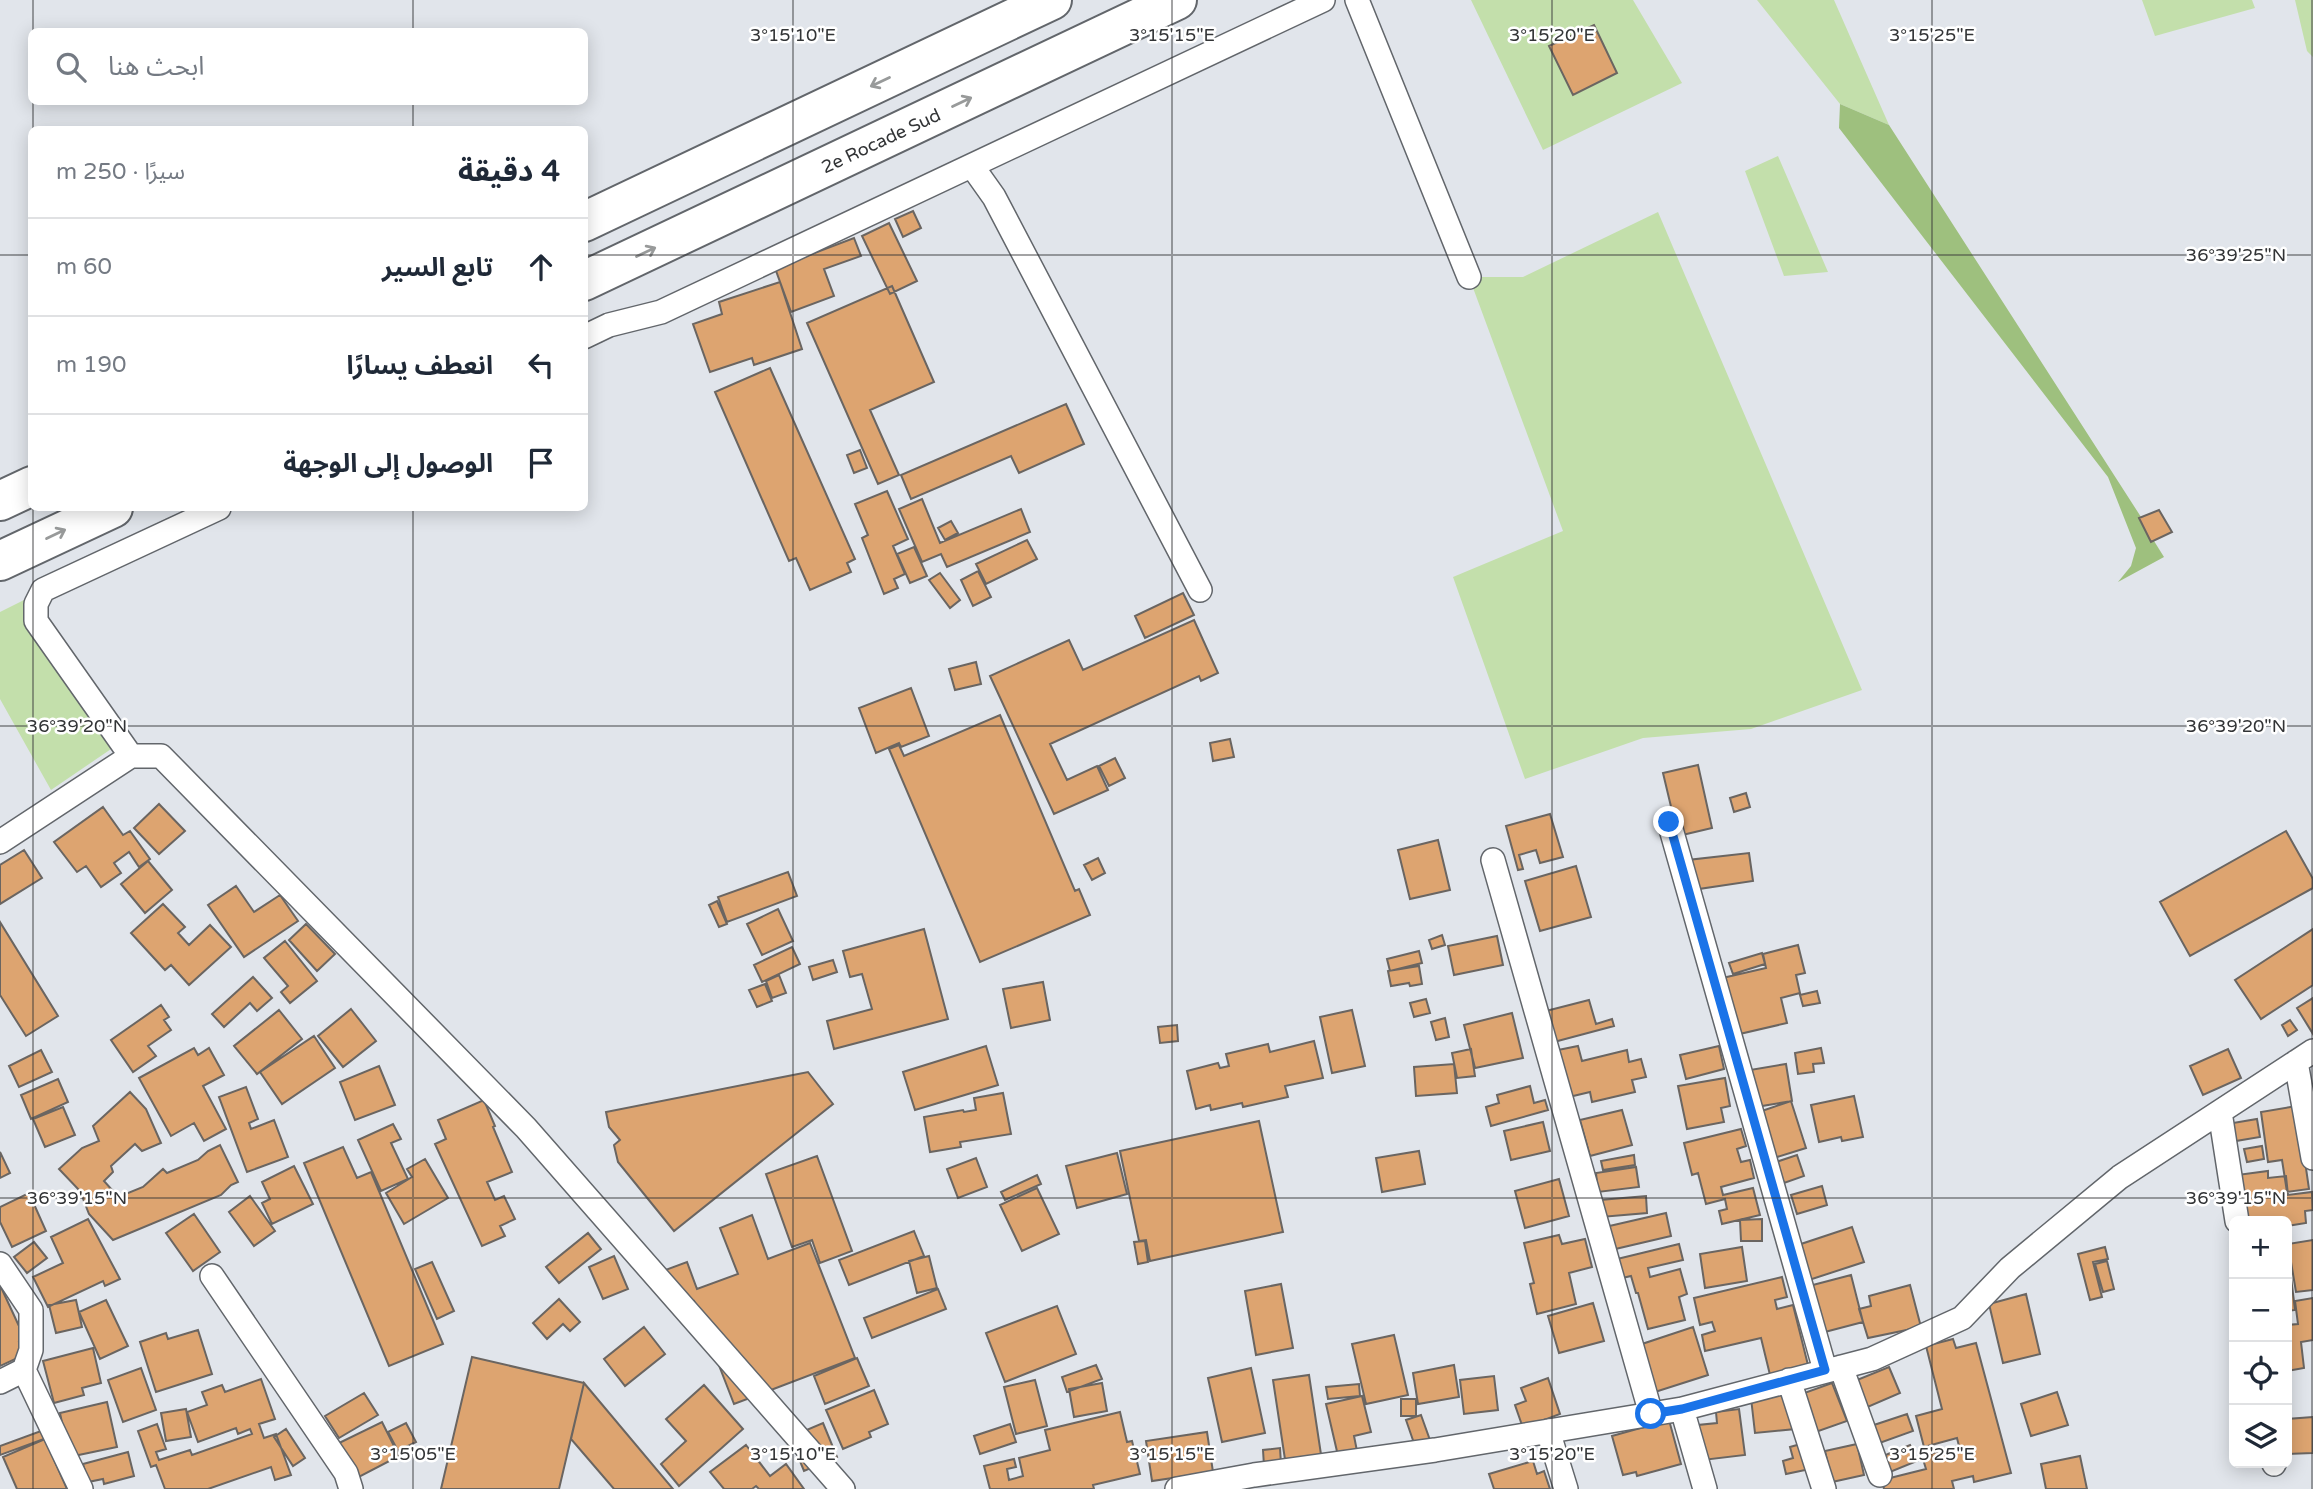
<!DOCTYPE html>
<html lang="ar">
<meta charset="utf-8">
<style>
body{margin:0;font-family:"Varela Round","Noto Sans Arabic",sans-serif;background:#f6f6f7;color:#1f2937;direction:rtl}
.controls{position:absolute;right:21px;bottom:21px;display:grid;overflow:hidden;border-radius:10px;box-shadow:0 4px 18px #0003}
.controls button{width:63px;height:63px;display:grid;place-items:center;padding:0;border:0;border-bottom:2px solid #e0e1e3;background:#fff;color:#1f2937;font:35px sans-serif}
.stop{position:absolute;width:21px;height:21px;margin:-16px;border:5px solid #1a73e8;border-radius:50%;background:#fff}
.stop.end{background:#1a73e8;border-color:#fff;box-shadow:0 2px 7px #0008}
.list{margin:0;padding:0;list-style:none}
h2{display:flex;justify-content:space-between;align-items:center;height:91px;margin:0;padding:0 28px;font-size:30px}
h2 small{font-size:23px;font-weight:400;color:#747a83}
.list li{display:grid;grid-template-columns:46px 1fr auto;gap:21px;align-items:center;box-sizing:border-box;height:98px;padding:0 28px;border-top:2px solid #e0e1e3}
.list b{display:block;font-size:26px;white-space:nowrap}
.list em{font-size:23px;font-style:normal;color:#747a83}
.icon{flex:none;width:38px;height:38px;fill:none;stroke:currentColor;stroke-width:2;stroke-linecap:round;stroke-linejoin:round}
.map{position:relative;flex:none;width:2313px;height:1489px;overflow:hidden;direction:ltr}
.search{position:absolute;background:#fff;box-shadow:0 4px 18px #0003;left:28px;top:28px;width:560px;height:77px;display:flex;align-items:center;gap:18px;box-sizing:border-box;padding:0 24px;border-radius:10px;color:#747a83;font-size:26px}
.panel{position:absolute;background:#fff;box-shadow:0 4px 18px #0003;left:28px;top:126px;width:560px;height:385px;border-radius:10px;direction:rtl}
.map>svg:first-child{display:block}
.green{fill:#c3dfab}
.forest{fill:#9ec07e}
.building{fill:#dda470;stroke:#6a6561;stroke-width:2}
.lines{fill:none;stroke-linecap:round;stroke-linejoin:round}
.street-casing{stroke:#62666b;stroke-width:26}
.highway-casing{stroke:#62666b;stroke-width:42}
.street{stroke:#fff;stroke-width:23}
.highway{stroke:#fff;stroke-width:38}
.oneway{stroke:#989a9a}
.route{stroke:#1a73e8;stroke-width:9}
.ticks{fill:none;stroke:#323436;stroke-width:2;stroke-opacity:0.45}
.labels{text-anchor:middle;stroke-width:5;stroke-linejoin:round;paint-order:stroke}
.street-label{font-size:18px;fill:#323436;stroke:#fff}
.ticks-label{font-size:18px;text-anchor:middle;fill:#323436;stroke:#fff;stroke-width:5;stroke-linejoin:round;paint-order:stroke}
</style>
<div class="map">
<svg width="2313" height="1489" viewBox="0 0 2313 1489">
<rect width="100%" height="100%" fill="#e1e5eb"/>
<path class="green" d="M1471,0H1633L1682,83L1543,150Z
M1757,0H1834L1889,125L1840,104Z
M2142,0H2252L2255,8L2155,36Z
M2295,0H2313V57L2307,51Z
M1778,156L1828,272L1784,276L1745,171Z
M1658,212L1862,690L1751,729L1643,738L1525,779L1453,577L1563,531L1469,277H1523Z
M30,597L114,747L51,790L0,699V612Z"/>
<path class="forest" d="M1840,104L1889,125L2141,517L2139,519L2151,541H2154L2164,557L2118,582L2131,566L2136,548L2108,477L1839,128Z"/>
<path class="building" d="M1594,25L1617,73L1573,95L1549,46Z
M913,211L921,228L903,237L895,219Z
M889,223L917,281L890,294L862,236Z
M854,238L861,256L824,269L834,296L791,312L775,268Z
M780,282L802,349L754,365L752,358L710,372L693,324L722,314L719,302Z
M892,286L934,382L870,410L899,475L878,484L807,323Z
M770,368L855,559L847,563L851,572L810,590L796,558L789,561L715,392Z
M1066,404L1084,444L1019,473L1011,456L911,499L901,475Z
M860,450L867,468L854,473L847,455Z
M887,491L908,539L893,546L905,574L894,579L898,588L884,594L862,538L868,535L855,504Z
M922,499L940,543L1021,509L1030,532L947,567L941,554L922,562L899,509Z
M2159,510L2172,532L2151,542L2139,518Z
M951,521L958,533L945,540L938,528Z
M1027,540L1037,559L986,584L976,564Z
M914,547L927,576L910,583L897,554Z
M978,571L991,597L973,606L961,580Z
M940,573L960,600L950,608L929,580Z
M1183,593L1194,615L1145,638L1135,616Z
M1194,620L1218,673L1201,681L1199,676L1050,744L1067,780L1097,766L1108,790L1054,814L990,676L1069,640L1083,670Z
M976,662L981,684L955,690L949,669Z
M911,688L929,736L901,747L899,743L876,753L859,708Z
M1000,715L1075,891L1079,889L1090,915L980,962L889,749L899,745L904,756Z
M1230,739L1234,757L1213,761L1210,743Z
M1115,758L1125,778L1109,786L1099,766Z
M1698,765L1712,828L1678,836L1663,773Z
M1746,793L1750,807L1734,812L1730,798Z
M159,804L185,831L159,854L134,828Z
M103,807L123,835L130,831L150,859L139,867L129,852L114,863L121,873L101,887L86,866L77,872L54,842Z
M1550,814L1563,857L1540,863L1536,850L1519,855L1523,869L1518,870L1506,826Z
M2286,831L2313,879V888L2190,956L2160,902Z
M1438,840L1450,890L1410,899L1398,850Z
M24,850L42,878L0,904V865Z
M1749,853L1753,881L1692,890L1688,860Z
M1098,858L1105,873L1092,880L1084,865Z
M148,861L172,890L145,913L121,884Z
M1576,866L1591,917L1540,931L1525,881Z
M788,872L797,896L727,922L718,897Z
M236,886L254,912L280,895L298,921L244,957L208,905Z
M717,901L727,924L719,927L709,905Z
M163,904L185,927L178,933L189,945L210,925L231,947L189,985L171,965L165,970L131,933Z
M778,909L793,941L762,955L747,924Z
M0,922L58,1016L26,1036L0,995Z
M306,924L335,954L317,971L289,940Z
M924,929L948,1019L834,1049L827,1021L872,1009L862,974L850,977L843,951Z
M2313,929V985L2261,1019L2235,980Z
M1442,935L1445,945L1432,949L1429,940Z
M1497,936L1503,965L1454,975L1448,946Z
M285,941L317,981L290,1003L281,992L288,986L264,958Z
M1798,945L1805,973L1796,975L1800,993L1781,998L1787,1023L1731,1036L1718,979L1766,968L1763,954Z
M792,947L800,964L762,982L754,965Z
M1419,951L1422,963L1390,971L1387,959Z
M1762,953L1765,964L1733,974L1729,963Z
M833,960L837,972L813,980L809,967Z
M1419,966L1422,984L1410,986L1409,983L1391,986L1388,971Z
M779,975L786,993L772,998L766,981Z
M253,977L272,998L257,1011L250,1003L224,1027L212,1014Z
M1043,982L1050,1020L1011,1028L1003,989Z
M765,984L772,1001L757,1007L749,990Z
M1817,991L1820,1003L1803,1006L1800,995Z
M2313,998V1034L2297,1008Z
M1426,999L1430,1013L1414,1017L1410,1003Z
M1589,1000L1596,1024L1612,1019L1614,1026L1554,1042L1546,1011Z
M161,1005L169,1017L164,1020L171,1030L148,1046L156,1056L133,1072L111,1040Z
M351,1009L376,1041L343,1067L318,1036Z
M279,1010L302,1039L257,1074L234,1046Z
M1352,1010L1365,1066L1332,1073L1320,1017Z
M1512,1013L1523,1058L1475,1068L1464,1025Z
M1445,1018L1449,1037L1436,1040L1431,1022Z
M2290,1020L2297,1030L2288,1036L2282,1025Z
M1177,1025L1178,1041L1160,1043L1158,1027Z
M314,1036L335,1068L282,1104L260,1072Z
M1314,1041L1323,1078L1285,1086L1288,1097L1243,1107L1242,1103L1211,1110L1210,1105L1196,1109L1187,1071L1218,1063L1220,1068L1229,1066L1226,1054L1268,1044L1270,1052Z
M986,1046L998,1085L915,1110L903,1072Z
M1578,1046L1582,1061L1627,1050L1629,1062L1641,1059L1646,1077L1632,1080L1635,1092L1592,1102L1590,1092L1569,1097L1558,1050Z
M1719,1046L1724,1069L1686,1079L1680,1055Z
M194,1048L198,1055L209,1048L224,1075L203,1086L226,1129L204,1141L194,1123L171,1136L139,1078Z
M1821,1048L1824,1063L1813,1064L1814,1072L1798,1074L1795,1053Z
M1471,1049L1475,1076L1457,1078L1452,1053Z
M2228,1049L2241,1078L2203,1095L2190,1066Z
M41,1050L52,1072L19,1087L9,1066Z
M1454,1064L1457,1093L1416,1096L1414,1067Z
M1786,1064L1792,1101L1756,1107L1750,1070Z
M379,1066L395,1105L355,1120L340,1082Z
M808,1072L833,1104L674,1231L618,1162L614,1145L620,1140L609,1127L606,1112Z
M1725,1078L1730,1106L1721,1108L1724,1122L1687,1129L1678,1086Z
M58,1079L68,1102L31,1119L21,1095Z
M1530,1086L1534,1103L1545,1100L1548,1110L1491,1126L1486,1107L1499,1103L1497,1095Z
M246,1087L258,1119L249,1123L251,1129L274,1120L288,1157L247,1172L219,1097Z
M130,1092L146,1109L161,1143L142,1151L135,1144L111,1166L113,1172L104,1181L113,1191L116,1198L143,1187L163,1169L167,1173L198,1160L208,1151L220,1145L238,1182L231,1185L221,1195L113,1240L89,1214L80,1191L59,1169L82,1148L99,1141L93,1126Z
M1003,1093L1011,1134L960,1142L961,1147L930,1152L924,1117L963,1110L964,1112L976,1110L974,1098Z
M1854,1096L1863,1137L1842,1141L1841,1137L1819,1142L1811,1105Z
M484,1100L495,1126L493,1127L512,1172L487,1182L495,1200L504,1196L515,1219L500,1226L505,1236L482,1246L435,1144L446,1139L438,1120Z
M1791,1101L1806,1148L1774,1158L1759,1112Z
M2297,1106L2309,1189L2287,1192L2282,1160L2268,1162L2261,1112Z
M63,1107L75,1135L45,1147L33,1119Z
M1622,1110L1632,1145L1590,1156L1580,1120Z
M2257,1119L2260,1137L2230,1142L2227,1124Z
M1259,1121L1283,1232L1150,1261L1146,1240L1139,1241L1120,1151Z
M1543,1122L1550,1151L1511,1160L1504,1131Z
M393,1124L401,1139L391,1143L408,1179L381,1191L358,1140Z
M1741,1129L1746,1146L1737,1149L1741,1162L1750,1160L1754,1178L1721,1187L1723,1195L1753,1188L1760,1215L1722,1224L1719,1211L1727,1209L1725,1199L1706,1204L1698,1173L1692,1175L1684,1143Z
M2262,1146L2264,1159L2247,1162L2244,1149Z
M343,1147L357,1178L371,1172L443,1344L389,1366L304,1163Z
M1419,1151L1425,1184L1382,1192L1376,1158Z
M0,1152L10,1173L0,1178Z
M1117,1153L1127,1194L1077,1208L1066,1166Z
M1634,1155L1635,1165L1603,1170L1601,1161Z
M1797,1155L1804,1176L1784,1183L1776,1162Z
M817,1156L852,1251L820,1263L812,1240L792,1247L766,1174Z
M976,1158L987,1187L958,1198L947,1169Z
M425,1159L448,1198L404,1224L386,1193L412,1177L407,1169Z
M294,1166L313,1204L272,1224L262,1203L270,1199L262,1182Z
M1636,1167L1639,1187L1598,1192L1596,1173Z
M2268,1171V1178L2286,1176L2288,1195L2312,1192L2313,1210L2305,1211L2306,1223L2287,1226V1221H2243L2237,1175Z
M1037,1175L1041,1184L1005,1200L1001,1192Z
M1559,1179L1569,1216L1525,1228L1515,1191Z
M1822,1186L1827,1205L1797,1214L1791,1195Z
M1037,1188L1059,1234L1022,1251L1000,1205Z
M29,1193L46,1231L12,1247L0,1222V1207Z
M250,1196L275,1231L254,1246L229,1212Z
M1646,1196L1647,1213L1601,1217L1600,1200Z
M1666,1213L1671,1236L1611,1250L1605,1227Z
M194,1214L220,1252L193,1271L166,1233Z
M752,1215L768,1259L810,1243L855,1358L734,1404L694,1301L675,1308L660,1272L687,1262L697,1289L738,1274L720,1228Z
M88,1219L120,1279L105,1286L103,1281L48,1307L33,1277L63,1263L51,1237Z
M1762,1219V1241H1741L1740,1220Z
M1852,1227L1864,1262L1809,1280L1798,1245Z
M914,1231L924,1256L849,1285L839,1260Z
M588,1233L601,1249L559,1283L546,1267Z
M1559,1235L1562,1244L1585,1239L1592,1267L1569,1273L1576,1304L1537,1314L1530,1284L1534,1283L1524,1243Z
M2313,1240V1290L2296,1292L2288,1244Z
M1145,1241L1148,1262L1138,1264L1134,1242Z
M34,1242L47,1258L27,1273L14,1257Z
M1679,1244L1683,1260L1648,1268L1650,1277L1680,1269L1687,1294L1679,1297L1685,1320L1648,1329L1638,1293H1636L1631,1276L1618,1279L1613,1260Z
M2287,1245L2295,1310L2287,1311Z
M1742,1247L1747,1281L1705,1288L1700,1254Z
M2105,1247L2108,1259L2093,1262L2102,1297L2090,1300L2078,1254Z
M614,1256L628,1289L603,1299L589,1267Z
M929,1256L937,1288L917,1293L909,1261Z
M2107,1261L2114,1289L2103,1292L2095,1264Z
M432,1262L454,1311L437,1319L415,1269Z
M1851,1275L1863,1322L1821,1333L1809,1286Z
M1782,1277L1787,1297L1775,1300L1777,1309L1793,1305L1809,1369L1771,1379L1761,1338L1705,1351L1702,1335L1715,1331L1712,1322L1700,1325L1694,1298Z
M1281,1284L1293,1348L1256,1355L1245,1291Z
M0,1285L25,1339L19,1342L24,1355L0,1366Z
M1910,1285L1921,1327L1868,1338L1859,1309L1871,1306L1869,1296Z
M938,1289L946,1309L872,1338L864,1318Z
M2026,1294L2040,1354L2003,1363L1989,1304Z
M2313,1298V1340L2301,1342L2304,1368L2287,1371V1325L2298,1324L2295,1301Z
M559,1299L580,1322L570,1331L563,1324L547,1339L533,1323Z
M76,1300L82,1327L56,1333L49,1305Z
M106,1300L128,1346L100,1359L79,1312Z
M1593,1303L1604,1341L1559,1353L1548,1316Z
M1057,1306L1076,1354L1005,1382L986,1333Z
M644,1327L665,1354L625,1386L604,1359Z
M1693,1327L1708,1375L1655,1392L1639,1345Z
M198,1330L212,1374L156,1392L140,1342L166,1333L168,1339Z
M1394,1335L1408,1395L1366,1404L1352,1344Z
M1953,1339L1956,1348L1976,1343L2011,1473L1974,1482L1973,1476L1952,1481L1954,1489H1884L1882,1480L1926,1469L1922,1456L1959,1446L1957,1438L1924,1447L1916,1416L1942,1409L1926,1346Z
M93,1348L101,1383L82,1388L84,1395L54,1403L43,1361Z
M472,1357L584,1383L559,1489H441Z
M857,1358L869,1386L825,1404L814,1376Z
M1096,1365L1102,1379L1067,1392L1062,1377Z
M1454,1365L1459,1397L1418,1404L1413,1373Z
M1889,1367L1900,1393L1863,1409L1852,1382Z
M141,1368L156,1410L123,1422L108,1380Z
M1251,1368L1265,1433L1222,1442L1208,1378Z
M1309,1375L1322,1461L1286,1466L1273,1380Z
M1494,1376L1498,1410L1464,1414L1460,1380Z
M1548,1378L1560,1414L1523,1428L1515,1405L1526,1401L1521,1388Z
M261,1379L275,1419L259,1424L264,1438L276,1434L291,1475L275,1480L271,1467L208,1489H165L156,1465L151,1467L138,1431L157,1424L166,1449L156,1452L159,1460L190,1450L192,1455L252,1434L250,1429L238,1434L236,1428L198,1442L187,1412L207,1405L202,1392L222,1385L225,1392Z
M1035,1380L1047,1426L1016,1434L1004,1387Z
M584,1383L673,1489H614L571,1439Z
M1102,1383L1107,1411L1074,1417L1069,1389Z
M1832,1383L1847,1421L1810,1434L1796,1396Z
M1359,1384L1360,1396L1328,1399L1326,1387Z
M704,1385L743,1429L679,1486L661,1464L686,1441L666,1419Z
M874,1390L888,1424L869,1432L871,1437L843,1449L826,1410Z
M2057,1392L2068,1425L2031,1436L2021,1404Z
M364,1393L378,1415L339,1438L325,1416Z
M1790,1394L1795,1429L1755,1433L1751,1398Z
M1362,1396L1371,1432L1354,1436L1358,1456L1339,1460L1326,1404Z
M1401,1399H1416V1416H1401Z
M107,1402L117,1447L69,1457L60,1413Z
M186,1409L191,1437L166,1441L161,1413Z
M1739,1409L1745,1455L1703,1460L1698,1425L1717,1423L1716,1412Z
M1120,1412L1127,1442L1132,1441L1140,1474L1093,1485L1094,1489H990L984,1466L1014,1459L1016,1467L1007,1469L1009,1480L1023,1476L1019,1458L1050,1450L1045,1430Z
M1907,1414L1913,1431L1874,1445L1868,1427Z
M1421,1415L1431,1443L1416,1449L1406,1420Z
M2313,1417V1453L2287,1454V1419Z
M1669,1420L1681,1464L1637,1476L1636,1472L1623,1475L1612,1436Z
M382,1422L399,1456L355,1479L337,1444Z
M406,1423L416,1442L398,1451L388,1432Z
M823,1423L837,1457L804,1471L790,1437Z
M1010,1424L1016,1442L980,1454L974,1436Z
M286,1429L305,1458L293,1466L274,1437Z
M41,1431L44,1439L0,1455V1446Z
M1207,1432L1213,1472L1152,1481L1146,1441Z
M45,1439L67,1489H17L3,1457Z
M1804,1443L1810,1469L1786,1474L1783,1461L1793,1458L1790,1447Z
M1857,1444L1864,1475L1832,1482L1825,1451Z
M746,1445L770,1476L786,1464L804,1489H759L756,1486L752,1489H724L710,1472Z
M1910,1445L1917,1461L1890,1472L1883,1456Z
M1280,1448L1281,1464L1264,1466L1263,1450Z
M128,1452L134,1476L104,1484L103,1479L88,1482L83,1464Z
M2080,1456L2087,1489H2046L2041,1464Z
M1533,1461L1537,1474L1544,1471L1550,1489H1494L1489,1474Z"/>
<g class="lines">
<defs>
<path id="street" d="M1357,0L1469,277
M972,166L994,197L1200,590
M584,337L609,325L661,312L1323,0
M131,756L36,621V604L43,590L219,508
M1669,822L1825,1370
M0,842L131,756H161L526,1128L843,1489
M1493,860L1651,1414
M2296,1062L2313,1158
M2220,1112L2237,1221
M0,1264L31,1310V1350L24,1370
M212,1276L346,1473L351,1489
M1841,1367L1880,1475
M1789,1380L1824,1489
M0,1382L24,1370L81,1489
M1682,1409L1705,1489
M1548,1431L1566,1489
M2274,1463V1464
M1177,1489L1254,1475L1435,1450L1682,1409L1872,1359L1962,1318L2010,1268L2120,1177L2313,1051"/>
<path id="highway" d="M584,222L1052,0
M584,281L1177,0
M0,501L32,486
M0,561L113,508"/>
</defs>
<use href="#street" class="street-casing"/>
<use href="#highway" class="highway-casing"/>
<use href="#street" class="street"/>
<use href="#highway" class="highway"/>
</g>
<defs><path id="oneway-shaft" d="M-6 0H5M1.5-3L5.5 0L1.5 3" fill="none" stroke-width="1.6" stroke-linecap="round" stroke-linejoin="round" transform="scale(1.75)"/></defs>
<g class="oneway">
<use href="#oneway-shaft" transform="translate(880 82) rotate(155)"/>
<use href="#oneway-shaft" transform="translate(962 102) rotate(-25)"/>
<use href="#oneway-shaft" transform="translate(646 252) rotate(-25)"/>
<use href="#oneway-shaft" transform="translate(56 534) rotate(-26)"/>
</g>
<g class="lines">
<path class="route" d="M1651,1414L1682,1409L1825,1370L1669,822"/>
</g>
<path class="ticks" d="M33,0V32M413,0V32M793,0V1489M1172,0V1489M1552,0V1489M1932,0V1489M2312,0V1489M33,102V130M413,102V130M0,255H32M584,255H2313M33,508V1489M413,508V1489M0,726H2313M0,1198H2313"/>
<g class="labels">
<g class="street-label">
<text transform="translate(881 141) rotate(-25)" y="6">2e Rocade Sud</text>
</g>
</g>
<g class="ticks-label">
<text x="793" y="41">3°15'10"E</text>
<text x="1172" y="41">3°15'15"E</text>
<text x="1552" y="41">3°15'20"E</text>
<text x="1932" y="41">3°15'25"E</text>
<text x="2236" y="261">36°39'25"N</text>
<text x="77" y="732">36°39'20"N</text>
<text x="2236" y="732">36°39'20"N</text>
<text x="77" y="1204">36°39'15"N</text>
<text x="2236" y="1204">36°39'15"N</text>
<text x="413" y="1460">3°15'05"E</text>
<text x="793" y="1460">3°15'10"E</text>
<text x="1172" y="1460">3°15'15"E</text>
<text x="1552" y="1460">3°15'20"E</text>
<text x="1932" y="1460">3°15'25"E</text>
</g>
</svg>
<div class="controls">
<button>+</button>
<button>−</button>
<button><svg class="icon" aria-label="locate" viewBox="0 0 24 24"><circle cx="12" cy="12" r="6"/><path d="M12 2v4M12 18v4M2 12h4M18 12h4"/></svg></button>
<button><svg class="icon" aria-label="layers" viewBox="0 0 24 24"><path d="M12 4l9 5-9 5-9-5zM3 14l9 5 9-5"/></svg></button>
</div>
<div class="stop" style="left:1651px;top:1414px"></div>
<div class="stop end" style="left:1669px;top:822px"></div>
<div class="search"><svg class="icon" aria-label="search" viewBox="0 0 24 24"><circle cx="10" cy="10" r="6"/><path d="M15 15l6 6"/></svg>ابحث هنا</div>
<section class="panel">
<h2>4 دقيقة<small>سيرًا · 250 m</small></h2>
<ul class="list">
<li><svg class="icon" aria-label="ahead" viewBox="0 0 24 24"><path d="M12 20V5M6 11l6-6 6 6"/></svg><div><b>تابع السير</b></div><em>60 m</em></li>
<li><svg class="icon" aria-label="left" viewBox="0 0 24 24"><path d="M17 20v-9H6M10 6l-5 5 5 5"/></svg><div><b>انعطف يسارًا</b></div><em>190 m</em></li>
<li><svg class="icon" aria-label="arrive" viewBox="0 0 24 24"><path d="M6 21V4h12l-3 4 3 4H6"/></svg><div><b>الوصول إلى الوجهة</b></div></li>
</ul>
</section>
</div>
